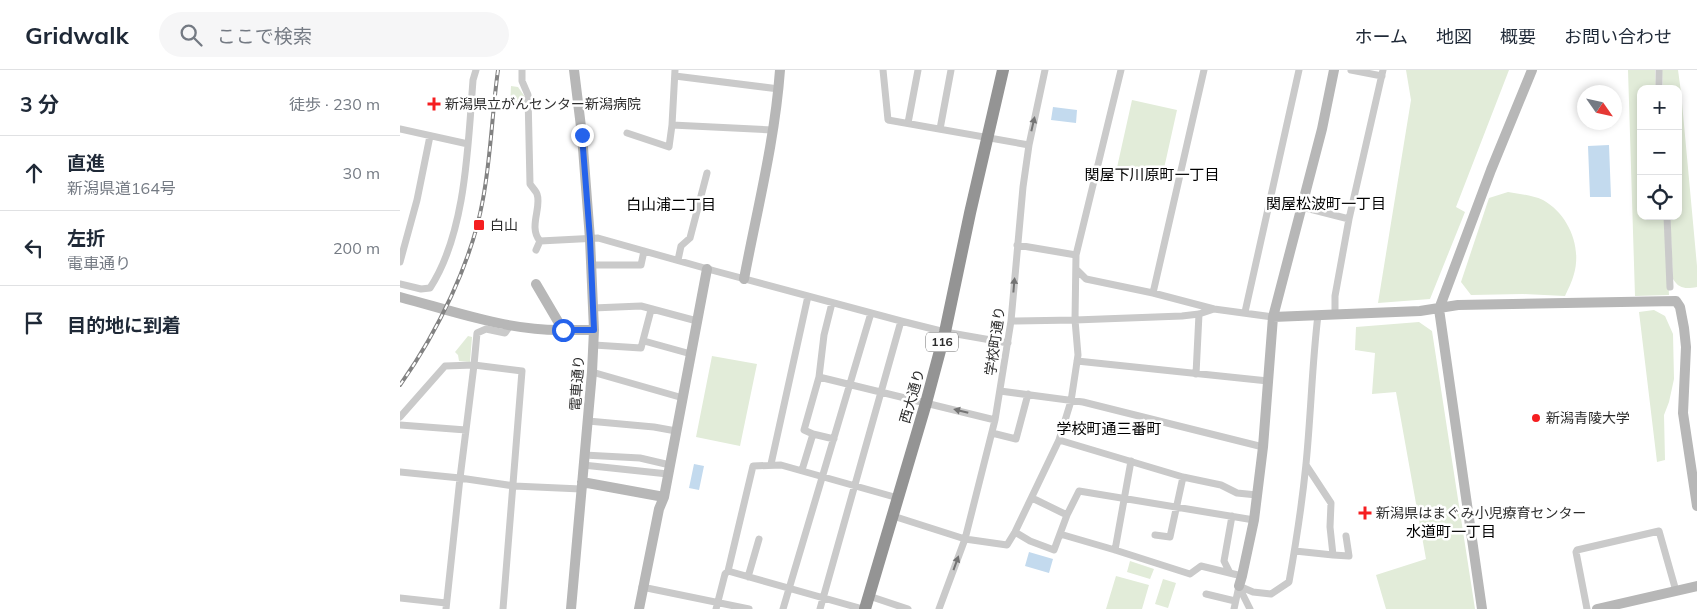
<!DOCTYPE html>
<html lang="ja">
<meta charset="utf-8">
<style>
body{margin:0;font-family:Mulish,"Noto Sans JP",sans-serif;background:#f6f6f7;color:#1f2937}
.controls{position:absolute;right:15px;top:15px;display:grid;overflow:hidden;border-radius:10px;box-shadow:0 2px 8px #0003}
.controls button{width:45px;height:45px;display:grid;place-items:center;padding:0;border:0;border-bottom:1px solid #e0e1e3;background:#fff;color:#1f2937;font:25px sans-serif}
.compass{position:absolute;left:1177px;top:15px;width:45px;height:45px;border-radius:50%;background:#fff;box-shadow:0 2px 8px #0003;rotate:124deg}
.stop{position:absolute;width:15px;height:15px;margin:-11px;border:4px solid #2563eb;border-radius:50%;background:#fff}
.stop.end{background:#2563eb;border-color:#fff;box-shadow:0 1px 5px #0008}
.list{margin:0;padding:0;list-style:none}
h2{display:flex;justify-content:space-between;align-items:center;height:65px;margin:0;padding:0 20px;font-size:21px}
h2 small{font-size:16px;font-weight:400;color:#747a83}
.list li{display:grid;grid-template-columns:32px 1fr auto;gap:15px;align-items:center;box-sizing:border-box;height:75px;padding:0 20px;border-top:1px solid #e0e1e3}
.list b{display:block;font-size:19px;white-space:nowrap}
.list p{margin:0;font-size:16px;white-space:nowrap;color:#747a83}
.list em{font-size:16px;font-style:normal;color:#747a83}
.icon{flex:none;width:28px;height:28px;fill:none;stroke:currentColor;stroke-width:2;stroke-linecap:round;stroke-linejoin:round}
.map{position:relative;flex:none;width:1297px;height:539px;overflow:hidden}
header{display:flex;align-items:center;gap:30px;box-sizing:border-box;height:70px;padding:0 25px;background:#fff;border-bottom:1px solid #e0e1e3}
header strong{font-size:24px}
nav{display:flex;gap:28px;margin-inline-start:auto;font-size:18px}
.search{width:350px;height:45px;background:#f6f6f7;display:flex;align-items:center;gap:12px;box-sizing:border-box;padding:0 18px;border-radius:28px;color:#747a83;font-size:19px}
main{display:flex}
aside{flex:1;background:#fff}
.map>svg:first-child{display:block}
.green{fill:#e2ecd9}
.water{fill:#c3daee}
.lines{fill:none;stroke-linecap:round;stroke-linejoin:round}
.street{stroke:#cacaca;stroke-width:7}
.secondary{stroke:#b7b7b7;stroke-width:10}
.highway{stroke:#949494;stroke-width:12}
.rail-casing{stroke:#828282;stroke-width:4}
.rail{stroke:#fff;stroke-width:2;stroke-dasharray:5.5;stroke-linecap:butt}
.oneway{fill:#747474}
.route{stroke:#2563eb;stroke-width:6}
.poi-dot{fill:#f51e20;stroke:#fff;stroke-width:2}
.labels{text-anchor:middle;stroke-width:5;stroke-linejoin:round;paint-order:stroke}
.shield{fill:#fff;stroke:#6c6c6c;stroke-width:1}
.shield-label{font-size:12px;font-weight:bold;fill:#2d2d2d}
.poi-label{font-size:14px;fill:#2d2d2d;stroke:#fff;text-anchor:start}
.street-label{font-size:14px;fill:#2d2d2d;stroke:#fff}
.neighbourhood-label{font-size:15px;fill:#000;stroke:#fff}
</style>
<header>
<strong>Gridwalk</strong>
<div class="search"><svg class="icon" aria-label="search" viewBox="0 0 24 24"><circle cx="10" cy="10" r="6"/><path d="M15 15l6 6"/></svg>ここで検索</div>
<nav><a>ホーム</a><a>地図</a><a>概要</a><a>お問い合わせ</a></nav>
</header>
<main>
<aside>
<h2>3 分<small>徒歩 · 230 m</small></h2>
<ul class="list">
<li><svg class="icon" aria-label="ahead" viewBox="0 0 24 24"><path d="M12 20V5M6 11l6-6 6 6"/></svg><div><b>直進</b><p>新潟県道164号</p></div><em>30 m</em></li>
<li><svg class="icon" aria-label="left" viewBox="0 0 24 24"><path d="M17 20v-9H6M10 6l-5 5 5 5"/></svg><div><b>左折</b><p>電車通り</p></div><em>200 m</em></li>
<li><svg class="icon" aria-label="arrive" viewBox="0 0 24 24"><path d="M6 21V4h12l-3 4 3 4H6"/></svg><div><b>目的地に到着</b></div></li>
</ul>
</aside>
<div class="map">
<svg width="1297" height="539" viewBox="0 0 1297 539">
<rect width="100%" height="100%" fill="#fff"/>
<path class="green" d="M1006,0H1109L1056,137L1065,142L1030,229L978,233L1011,30Z
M1228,0H1255L1256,19H1241V146H1264L1269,225L1235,226Z
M1262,0H1278L1281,22L1297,196V217C1286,219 1279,219 1273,209L1270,146H1278V19H1263Z
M111,16L118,17L125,27V38H110Z
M732,30L777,40L761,112L716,102Z
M1108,122C1120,124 1132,125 1143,130C1168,144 1182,176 1174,204C1172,212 1168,219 1165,226L1123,224L1071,225L1061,212L1089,128Z
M1254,240L1265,246L1273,264L1274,309L1269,332L1264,345L1265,390L1257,392L1239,242Z
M1019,252L1032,261L1075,539H986L976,505L1026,489L996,322L972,324L975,283L955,280L956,257Z
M68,266L72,267L70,292L59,291L58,285L55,282Z
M312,286L357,294L340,376L296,367Z
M730,491L754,499L750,509L727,502Z
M716,506L749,515L742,539H706Z
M763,509L776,513L768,538L755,534Z"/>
<path class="water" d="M653,37L677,40L676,53L651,50Z
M1209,75L1211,127H1190L1188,76Z
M294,394L304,396L299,420L289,418Z
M629,482L653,489L649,503L625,496Z"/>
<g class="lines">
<path class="street" d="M122,0V11L128,25L130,114C132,117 136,121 137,124C142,138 128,157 140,171L136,180
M483,0L488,50L629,75
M951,0L982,6
M1259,0V19
M275,6L379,19
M508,53L518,0
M272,55L372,60
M0,59L68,74
M540,59L551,0
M227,63L269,77L272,55L275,0
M902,137L949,149
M1267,146L1270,217
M140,171L198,168L315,201L501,251L545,262L608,273
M617,175L676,185
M278,190L281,176L290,168L307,103
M0,192L17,130L30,66
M191,195H241L244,181
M676,199L686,209L753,223L814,239L873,247
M0,214L21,219L30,218C66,163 68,75 73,10L76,0
M753,223L804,0
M193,238L241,236L297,251
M845,242L899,0
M935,244V226L949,149L983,0
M611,251L675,250L782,246L799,244L814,239
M244,271L291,284
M194,275L241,278L251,240
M677,291L868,311
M192,302L283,328
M796,304L799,244
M419,307L595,350
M600,321L683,332L863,377
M0,347L45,296L74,295L66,360L0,355
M188,351L254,357L276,361
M592,363L616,369L628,324
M413,364L434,369
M659,370L783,407L821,415L837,423L857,425
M184,385L240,388L270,395
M371,394L408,226
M183,395L268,404
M402,400L413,364L404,360L419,307L424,265L432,233
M0,402L60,408L66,360
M632,428L667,445L679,421L854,450
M493,446L565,469L607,475L615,462L659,370L671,331L678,285L675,250L676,185L721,0
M615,462L630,471L654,480L667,445
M660,464L715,480L790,504L801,496L842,506
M755,465L770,467L783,407
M715,480L731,391
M895,481L933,485L930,457L931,433L906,395
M933,485L949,486L946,466
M328,501L463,539
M830,503L824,491L832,446
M348,507L359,469
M839,516L853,522L871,524L889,512C896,473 902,434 906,394C911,344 912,294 918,245
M242,517L349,539
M839,517L850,539
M806,524L835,531
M469,526L508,539
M0,528L46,533
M46,539L60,408L114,416L181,419
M103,539L122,301L74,295L77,263L86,259L105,263L110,256
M316,539L325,504L328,501L353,396L381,395L498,428
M383,539L471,243
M420,539L501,251
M539,539L565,469L595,350L611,251L623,117L629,75L645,0
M834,539L839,516
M1187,539L1176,482L1177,480L1259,461L1276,521"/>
<path class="secondary" d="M344,209C357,140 375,70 380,0
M136,214L163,260H194
M0,227C53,241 108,261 163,260
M873,247L1020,241L1058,235L1276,231L1280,237L1284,258L1286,277L1283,343L1297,436
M182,412L264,427L259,439L239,539
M264,427L307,199
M839,516L842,506L854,450L863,377L873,247L922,59L934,0
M171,539L192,302L194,260L190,169L182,65L174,0
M1082,539L1039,239L1091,100L1132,0
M1197,539L1297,516"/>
<path class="highway" d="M465,539L526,333L545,262L570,143L603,0"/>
<defs>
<path id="rail" d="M0,315C37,263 72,192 83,129C91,86 92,43 98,0"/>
</defs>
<use href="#rail" class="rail-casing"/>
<use href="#rail" class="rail"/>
</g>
<defs><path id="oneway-solid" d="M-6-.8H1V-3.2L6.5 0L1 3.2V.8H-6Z" transform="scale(1.25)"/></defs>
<g class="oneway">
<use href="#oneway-solid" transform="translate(633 54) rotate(-77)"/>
<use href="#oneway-solid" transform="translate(614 215) rotate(-85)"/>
<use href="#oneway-solid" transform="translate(561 341) rotate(-166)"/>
<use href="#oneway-solid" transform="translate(556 493) rotate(-70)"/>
</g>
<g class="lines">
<path class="route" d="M163,260H194L190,169L182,65"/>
</g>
<g class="poi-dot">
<path d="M31.5 26.5h5v5h5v5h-5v5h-5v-5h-5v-5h5z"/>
<rect x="73" y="149" width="12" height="12" rx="2.5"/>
<circle cx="1136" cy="348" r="5"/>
<path d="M962.5 435.5h5v5h5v5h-5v5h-5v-5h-5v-5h5z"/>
</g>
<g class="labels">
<rect class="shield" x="526" y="262.5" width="32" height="19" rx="4"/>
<g class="shield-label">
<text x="542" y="276">116</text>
</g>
<g class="poi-label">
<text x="45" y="39">新潟県立がんセンター新潟病院</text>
<text x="90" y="160">白山</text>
<text x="1146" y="353">新潟青陵大学</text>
<text x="976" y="448">新潟県はまぐみ小児療育センター</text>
</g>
<g class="street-label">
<text transform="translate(595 271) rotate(-82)" y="5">学校町通り</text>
<text transform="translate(177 313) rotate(-86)" y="5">電車通り</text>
<text transform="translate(512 326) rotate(-74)" y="5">西大通り</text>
</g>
<g class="neighbourhood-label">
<text x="752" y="110">関屋下川原町一丁目</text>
<text x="926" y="139">関屋松波町一丁目</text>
<text x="271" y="140">白山浦二丁目</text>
<text x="709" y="364">学校町通三番町</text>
<text x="1051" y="467">水道町一丁目</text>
</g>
</g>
</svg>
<div class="controls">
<button>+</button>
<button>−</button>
<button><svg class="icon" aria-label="locate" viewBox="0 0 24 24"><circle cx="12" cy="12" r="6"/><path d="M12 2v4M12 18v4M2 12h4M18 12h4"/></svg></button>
</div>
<svg class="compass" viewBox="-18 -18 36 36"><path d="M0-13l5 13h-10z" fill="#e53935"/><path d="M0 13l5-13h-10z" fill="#747a83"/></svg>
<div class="stop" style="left:163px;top:260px"></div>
<div class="stop end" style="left:182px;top:65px"></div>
</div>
</main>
